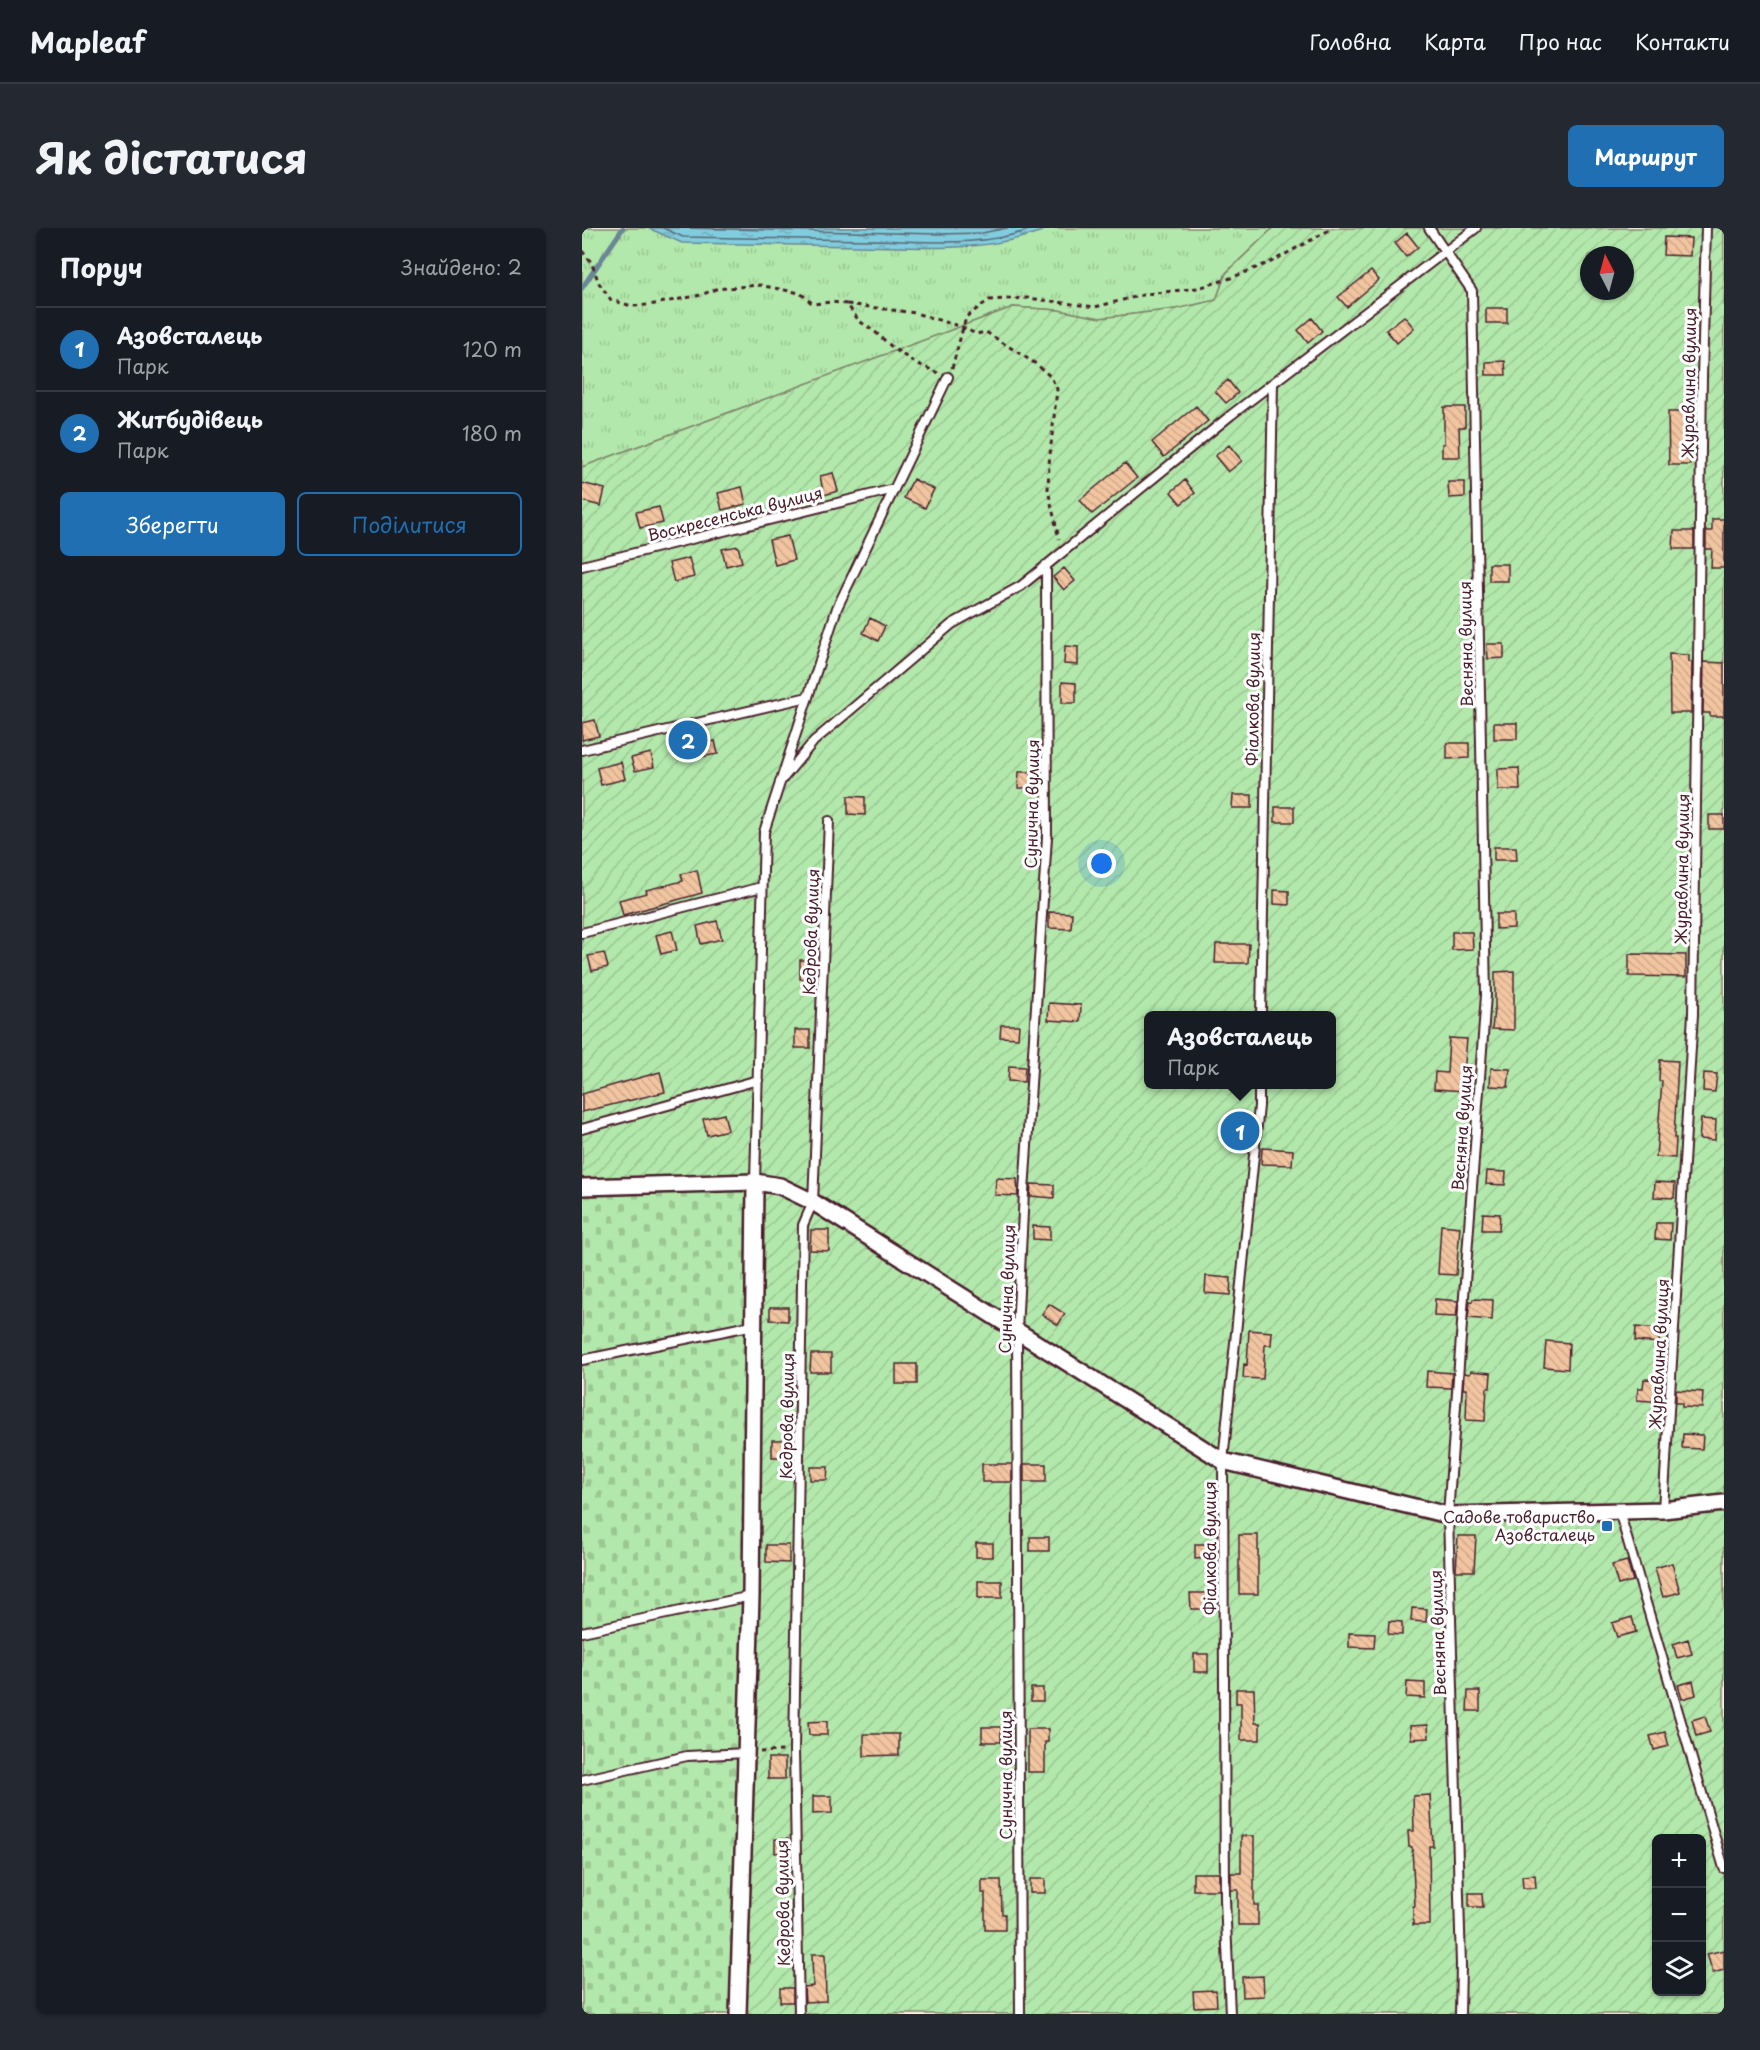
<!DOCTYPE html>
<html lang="uk">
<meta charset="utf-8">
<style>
body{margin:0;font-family:"Playpen Sans",sans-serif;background:#242831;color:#f1f3f6}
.controls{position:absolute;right:18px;bottom:18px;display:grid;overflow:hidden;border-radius:9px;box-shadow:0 2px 4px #0004}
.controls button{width:54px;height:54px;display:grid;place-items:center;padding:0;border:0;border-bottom:2px solid #363941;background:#171b24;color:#f1f3f6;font:30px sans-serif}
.compass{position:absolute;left:998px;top:18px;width:54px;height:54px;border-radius:50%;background:#171b24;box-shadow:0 2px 4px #0004;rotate:354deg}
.you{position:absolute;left:520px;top:636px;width:21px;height:21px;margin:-15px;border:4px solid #fff;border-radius:50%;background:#1a73e8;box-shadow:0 0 0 9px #1a73e833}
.badge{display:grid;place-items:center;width:39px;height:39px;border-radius:50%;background:#1f6fb2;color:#fff;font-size:20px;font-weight:700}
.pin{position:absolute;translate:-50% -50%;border:3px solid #fff;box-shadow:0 2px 6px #0006}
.popup{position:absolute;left:562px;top:783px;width:192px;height:78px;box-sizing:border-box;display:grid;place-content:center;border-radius:9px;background:#171b24;filter:drop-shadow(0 2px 4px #0005);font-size:20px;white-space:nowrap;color:#9ea1a6}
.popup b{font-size:22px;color:#f1f3f6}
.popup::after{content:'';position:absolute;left:50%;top:100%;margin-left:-12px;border:12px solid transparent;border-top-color:#171b24}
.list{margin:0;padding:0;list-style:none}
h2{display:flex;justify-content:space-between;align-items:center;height:78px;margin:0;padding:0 24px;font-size:26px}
h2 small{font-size:20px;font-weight:400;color:#9ea1a6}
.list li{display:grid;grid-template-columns:39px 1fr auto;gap:18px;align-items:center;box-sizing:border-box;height:84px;padding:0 24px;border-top:2px solid #363941}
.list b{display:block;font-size:22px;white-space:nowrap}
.list p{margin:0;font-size:20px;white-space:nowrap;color:#9ea1a6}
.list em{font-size:20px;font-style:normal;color:#9ea1a6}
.actions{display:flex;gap:12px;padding:18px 24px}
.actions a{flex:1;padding:14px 0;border:2px solid #1f6fb2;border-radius:9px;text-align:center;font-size:21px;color:#1f6fb2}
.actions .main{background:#1f6fb2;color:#fff}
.icon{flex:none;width:33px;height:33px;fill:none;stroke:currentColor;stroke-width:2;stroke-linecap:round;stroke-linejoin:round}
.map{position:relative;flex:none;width:1142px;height:1786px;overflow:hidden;border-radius:9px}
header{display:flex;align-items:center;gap:36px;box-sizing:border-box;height:84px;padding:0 30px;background:#171b24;border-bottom:2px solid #363941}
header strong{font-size:28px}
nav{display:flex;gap:33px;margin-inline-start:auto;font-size:21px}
.intro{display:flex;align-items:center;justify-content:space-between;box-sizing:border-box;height:144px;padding:0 36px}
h1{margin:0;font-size:42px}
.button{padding:15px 27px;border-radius:9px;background:#1f6fb2;color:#fff;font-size:21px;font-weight:700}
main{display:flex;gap:36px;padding:0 36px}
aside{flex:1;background:#171b24;border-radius:9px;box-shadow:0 2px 4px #0004}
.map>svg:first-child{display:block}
.grass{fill:url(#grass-tufts);stroke:#7e846b;stroke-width:1.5}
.cemetery{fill:url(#cemetery-stones);stroke:#7e846b;stroke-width:1.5}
.garden{fill:url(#garden-furrows);stroke:#7e846b;stroke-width:1.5;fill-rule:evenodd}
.water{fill:url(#water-ripples);stroke:#6a8796;stroke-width:1.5}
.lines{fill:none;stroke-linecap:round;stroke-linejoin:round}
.shore{stroke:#5f6573;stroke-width:1.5}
.stream{stroke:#6a8796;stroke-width:5}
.building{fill:url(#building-back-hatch);stroke:#4a1f2b;stroke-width:1.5}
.service-casing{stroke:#4a1f2b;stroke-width:12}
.minor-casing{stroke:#4a1f2b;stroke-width:20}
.path{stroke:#4a1f2b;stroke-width:3;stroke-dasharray:4.5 4.5;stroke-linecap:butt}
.service{stroke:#fff;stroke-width:8}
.minor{stroke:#fff;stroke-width:15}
.poi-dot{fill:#1f6fb2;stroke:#fff;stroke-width:2}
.labels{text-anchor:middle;stroke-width:6;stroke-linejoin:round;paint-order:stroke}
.street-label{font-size:16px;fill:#4a1f2b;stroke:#fff}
.poi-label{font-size:16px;fill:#4a1f2b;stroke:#fff;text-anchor:end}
</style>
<header>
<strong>Mapleaf</strong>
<nav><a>Головна</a><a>Карта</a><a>Про нас</a><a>Контакти</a></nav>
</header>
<div class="intro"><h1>Як дістатися</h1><a class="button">Маршрут</a></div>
<main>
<aside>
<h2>Поруч<small>Знайдено: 2</small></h2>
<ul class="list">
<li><span class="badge">1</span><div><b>Азовсталець</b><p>Парк</p></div><em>120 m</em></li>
<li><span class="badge">2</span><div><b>Житбудівець</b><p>Парк</p></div><em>180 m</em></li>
</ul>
<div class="actions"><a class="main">Зберегти</a><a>Поділитися</a></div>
</aside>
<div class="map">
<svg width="1142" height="1786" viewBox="0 0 1142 1786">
<defs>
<pattern id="grass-tufts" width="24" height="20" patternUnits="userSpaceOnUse" patternTransform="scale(1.5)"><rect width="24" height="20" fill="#b2e8ab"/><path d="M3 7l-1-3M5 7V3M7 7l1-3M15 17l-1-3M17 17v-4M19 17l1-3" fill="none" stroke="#9bc793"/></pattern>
<pattern id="cemetery-stones" width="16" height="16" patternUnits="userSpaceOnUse" patternTransform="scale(1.5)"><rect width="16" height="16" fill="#b2e8ab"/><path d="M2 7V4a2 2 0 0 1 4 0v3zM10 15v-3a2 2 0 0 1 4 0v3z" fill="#9bc793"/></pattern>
<pattern id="garden-furrows" width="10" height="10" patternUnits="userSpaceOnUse" patternTransform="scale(1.5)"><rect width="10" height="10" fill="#b2e8ab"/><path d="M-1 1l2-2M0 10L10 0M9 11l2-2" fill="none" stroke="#9bc793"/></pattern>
<pattern id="water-ripples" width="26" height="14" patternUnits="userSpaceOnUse" patternTransform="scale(1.5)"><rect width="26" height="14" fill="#7fcdde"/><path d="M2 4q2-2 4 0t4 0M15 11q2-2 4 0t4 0" fill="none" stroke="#6fb0bf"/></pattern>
<pattern id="building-back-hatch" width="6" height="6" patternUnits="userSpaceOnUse" patternTransform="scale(1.5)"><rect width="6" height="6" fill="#f1c5a0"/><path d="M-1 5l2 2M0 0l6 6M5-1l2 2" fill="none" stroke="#d0a98a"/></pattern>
</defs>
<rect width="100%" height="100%" fill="#fbeee2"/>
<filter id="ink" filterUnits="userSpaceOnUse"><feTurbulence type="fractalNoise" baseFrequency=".0167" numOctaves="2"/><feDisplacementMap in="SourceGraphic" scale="12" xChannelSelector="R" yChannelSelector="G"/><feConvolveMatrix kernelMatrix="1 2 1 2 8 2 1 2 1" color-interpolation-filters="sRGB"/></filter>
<g filter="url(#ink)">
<path class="grass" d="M0,0H691L644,45L634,72L594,81L518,90L476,82L431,79L0,239Z"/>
<path class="cemetery" d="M173,954L156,1786H0V959Z"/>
<path class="garden" d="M691,0H1142V1786H156L173,954L0,959V239L431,79L476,82L518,90L594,81L634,72L644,45ZM1007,27H1043V63H1007ZM566,788H750V856H566ZM1074,1610H1120V1764H1074Z"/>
<path class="water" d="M66,0H468C403,26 342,19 274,18C216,17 158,16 100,15Z"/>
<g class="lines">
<path class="shore" d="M81,0L101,9C164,10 227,11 289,12C343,13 402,20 452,0
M100,0L356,6L400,5L425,0"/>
<path class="stream" d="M0,60L41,0"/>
</g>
<path class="building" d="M825,5L836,19L824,29L813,15Z
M1082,9L1109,10L1108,28L1081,27Z
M789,43L797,52L765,79L756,69Z
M904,80H925V95H904Z
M822,88L832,100L815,115L804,102Z
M730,90L740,103L726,115L716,102Z
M923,133L924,147H904V134Z
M646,152L656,165L644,175L633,163Z
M614,178L626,193L582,229L570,214Z
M862,179H883V199H877L878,229H860V216H862Z
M1086,184H1107L1108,237H1087Z
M647,217L660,233L646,244L633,228Z
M543,235L555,250L510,286L498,272Z
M251,245L256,263L242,267L238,248Z
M331,251L352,261L343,280L322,270Z
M603,252L613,265L599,276L589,264Z
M866,254H883V269L867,270Z
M0,255L23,261L19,278L0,273Z
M160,259L164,276L140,282L136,265Z
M77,279L81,295L58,300L54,284Z
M1130,291H1142V340H1129L1130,321H1124V303H1130Z
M1092,303H1112V321H1091Z
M206,308L212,332L193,337L187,312Z
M156,318L160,334L144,338L140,321Z
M107,330L112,349L92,354L87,335Z
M907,336H926V353H907Z
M482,340L493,353L482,362L471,349Z
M288,390L303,398L296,413L281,405Z
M905,416H922V430L906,431Z
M483,418L496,419V437L482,436Z
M1087,426L1107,427V434H1110L1109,485H1088Z
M1122,434L1142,435V488H1128V485H1121Z
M480,454L494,455V475H480Z
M13,492L17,508L0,512V495Z
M912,495H935V511H912Z
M133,513L136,526L119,529L116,517Z
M865,515H887V530L865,531Z
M69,525L72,539L53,543L49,530Z
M39,534L43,551L19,557L15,540Z
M937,540L938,562H916V541Z
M437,544H457V560H436Z
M651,567H670V580H650Z
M266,568L283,569V587L266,586Z
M693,579H712V594H693Z
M1127,587H1142V601H1127Z
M912,619H934L935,632H912Z
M115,642L120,665L41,687L37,672L65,665L64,662L101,653L99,646Z
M692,662L707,663V677L692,676Z
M467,684L490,685L489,701L467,700Z
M914,686H932V700L914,701Z
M135,693L140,711L119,716L115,698Z
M90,703L95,722L79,726L74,707Z
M870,704H890L891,721L870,722Z
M634,716H667L666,735H633Z
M22,725L26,739L10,743L6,728Z
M1047,726L1104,727V749L1047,748Z
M218,732H234V751H218Z
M932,743V802L910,801L912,781H913V744Z
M467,775L499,777L498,794L466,792Z
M419,797H437L436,810L418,809Z
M213,802H228V820H213Z
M867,810L885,811L882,846H885L884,863L852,861L853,844L865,845Z
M1078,832L1096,833L1092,910H1094L1093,930L1074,929L1080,853H1077Z
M427,838L443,839L442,854L426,853Z
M909,840L928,841L926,859L908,858Z
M78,844L83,864L0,884V866Z
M1122,845L1135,846L1133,864L1121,863Z
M142,886L146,902L125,907L121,891Z
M1119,891L1134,892L1133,912L1117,911Z
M680,920L711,922L710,937L679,936Z
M905,943L924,944L923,957L904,956Z
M414,950L435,951L436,968L413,967Z
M1073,954L1093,955L1092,970L1072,969Z
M449,956L472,957V970L448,968Z
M901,985L918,986L917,1002H900Z
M1074,995H1089L1088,1012L1073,1011Z
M859,997L878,999L874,1047L856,1046Z
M451,998L468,999V1012L451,1011Z
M229,1002H247V1023L228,1022Z
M624,1048L649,1050L648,1067L623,1065Z
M853,1071L876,1073L874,1089L852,1088Z
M891,1071L911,1072L910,1092L886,1090L888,1073L890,1074Z
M467,1076L483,1086L476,1097L460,1086Z
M188,1079H206V1093L188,1092Z
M1054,1099L1078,1101L1077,1115L1053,1113Z
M667,1102L690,1104L689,1117H683L681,1151L661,1150L662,1136L665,1137Z
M964,1113L987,1115L986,1141L962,1139Z
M229,1126H249V1144H228Z
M314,1136H335V1156H314Z
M845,1143L870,1145L869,1160L844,1159Z
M889,1143L909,1145L908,1160H905L903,1193L884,1192L885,1161H881L882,1145L888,1146Z
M1062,1151L1081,1152L1082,1174L1055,1172L1056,1160H1061Z
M1094,1162L1121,1164L1120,1180L1100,1179V1175H1094Z
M1101,1206L1121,1207L1120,1221L1100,1220Z
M190,1212H207V1229H190Z
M400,1236H430V1254H400Z
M442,1236H464V1254H442Z
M228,1239H246L245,1252H228Z
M657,1307H676V1366H657Z
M876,1308H894L892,1343H874Z
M448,1309H467V1323H448Z
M394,1315H411V1329H394Z
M613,1316H626V1330L613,1331Z
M184,1317H207V1335L184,1334Z
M1045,1333L1051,1353L1036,1357L1030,1337Z
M1090,1335L1098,1364L1081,1369L1073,1340Z
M396,1353H420V1370H396Z
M608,1365H625V1381H609Z
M830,1380L845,1381L844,1394L829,1393Z
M1050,1389L1054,1404L1035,1409L1030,1395Z
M807,1393L820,1394V1407L806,1406Z
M767,1405L793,1406L792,1420L767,1419Z
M1106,1411L1110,1426L1095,1430L1091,1416Z
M612,1426H626V1444H612Z
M1111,1453L1114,1467L1100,1471L1096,1457Z
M825,1454L843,1455V1470L824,1469Z
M449,1460H461V1473H449Z
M654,1461H672L673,1495H678V1512H659V1475H654Z
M886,1463H898V1483H885Z
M1123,1488L1128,1504L1114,1508L1110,1492Z
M245,1493V1507H227L226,1494Z
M846,1497L847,1510L829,1511L828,1498Z
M400,1499H419V1514H400Z
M446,1501H466V1514H463V1544H446Z
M1083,1504L1087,1518L1072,1522L1068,1508Z
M282,1506H317V1527L282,1528Z
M186,1530H203V1551H186Z
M848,1567L851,1618H847L848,1697H831V1678H833L830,1619H827L826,1603H832L831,1568Z
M231,1568H250V1585L231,1586Z
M659,1608H672V1677H676V1697H656V1662H649V1645H659Z
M193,1611H206V1624L193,1625Z
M611,1645H637V1662H611Z
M953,1647L954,1660H941L940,1648Z
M448,1651H463V1665H448Z
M400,1652H419L420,1686H423V1702H403V1665H400Z
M887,1665H900L901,1679H887Z
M1142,1722V1742L1131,1745L1125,1726Z
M230,1726H243L244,1773L223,1774L222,1759L231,1758Z
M681,1748L682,1768L661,1769L660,1749Z
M198,1760H211V1774H198Z
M634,1762L635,1778L612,1779L611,1763Z"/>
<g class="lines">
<defs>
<path id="service" d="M847,0L890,63L904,767L866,1287L879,1737L878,1786
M0,338L312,261
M0,522L226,469
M198,554L232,513L370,396L439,358L649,187L894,0
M0,705L180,659
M679,788L691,155
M0,901L176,852
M173,954L182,604L255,380L366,149
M0,1132L172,1097
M1081,1282L1111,786L1120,150L1124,0
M1037,1283L1142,1640
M0,1404L169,1368
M0,1552L105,1528L164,1525
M217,1786L212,1522L221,997L231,974L247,593
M438,1786L435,1103L442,964L465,609L464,337
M648,1786L643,1671L641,1233L677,878V856"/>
<path id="minor" d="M0,959L173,954L198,958L231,974L641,1233L866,1287L1081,1282L1142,1275
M156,1786L169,1368L173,954"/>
</defs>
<use href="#service" class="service-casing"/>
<use href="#minor" class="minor-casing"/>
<path class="path" d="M0,23L9,34L17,55L29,72L50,78L67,77L119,67L134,61L177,57L218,65L231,76L249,74L265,76L277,93L292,103L311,120L330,133L356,145
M265,76L333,85L380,99L394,106L404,104L454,136L469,149L475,161L467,236L466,262L477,311
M370,140L384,89L407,72L446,70L513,79L565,66L616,60L646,51L689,34L751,0
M178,1524L202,1523"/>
<use href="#service" class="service"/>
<use href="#minor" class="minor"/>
</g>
</g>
<rect class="poi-dot" x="1019" y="1292" width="12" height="12" rx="3"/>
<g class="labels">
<g class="street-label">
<text transform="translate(1107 155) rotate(-89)" y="6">Журавлина вулиця</text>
<text transform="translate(153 286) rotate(-14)" y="6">Воскресенська вулиця</text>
<text transform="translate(884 416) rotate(-91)" y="6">Весняна вулиця</text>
<text transform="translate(671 471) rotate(-89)" y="6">Фіалкова вулиця</text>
<text transform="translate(450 576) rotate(-89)" y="6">Сунична вулиця</text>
<text transform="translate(1100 641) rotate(-89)" y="6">Журавлина вулиця</text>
<text transform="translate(229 704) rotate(-88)" y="6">Кедрова вулиця</text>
<text transform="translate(880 900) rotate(-86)" y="6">Весняна вулиця</text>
<text transform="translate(425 1061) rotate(-88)" y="6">Сунична вулиця</text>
<text transform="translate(1077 1126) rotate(-87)" y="6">Журавлина вулиця</text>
<text transform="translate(205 1188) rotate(-89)" y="6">Кедрова вулиця</text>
<text transform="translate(628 1320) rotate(-90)" y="6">Фіалкова вулиця</text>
<text transform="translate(856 1405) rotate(-92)" y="6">Весняна вулиця</text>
<text transform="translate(424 1547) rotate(-90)" y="6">Сунична вулиця</text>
<text transform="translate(201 1675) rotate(-91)" y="6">Кедрова вулиця</text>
</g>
<g class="poi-label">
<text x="1013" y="1295">Садове товариство<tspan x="1013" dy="18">Азовсталець</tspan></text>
</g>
</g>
</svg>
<div class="controls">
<button>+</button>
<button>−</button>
<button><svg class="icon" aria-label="layers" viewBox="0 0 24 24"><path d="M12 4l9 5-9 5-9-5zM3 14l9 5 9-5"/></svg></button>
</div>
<svg class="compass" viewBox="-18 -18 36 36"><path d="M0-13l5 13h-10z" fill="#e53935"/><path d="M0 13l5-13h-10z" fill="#9ea1a6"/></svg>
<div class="you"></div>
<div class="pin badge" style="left:658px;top:903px">1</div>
<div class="popup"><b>Азовсталець</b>Парк</div>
<div class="pin badge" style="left:106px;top:512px">2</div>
</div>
</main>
